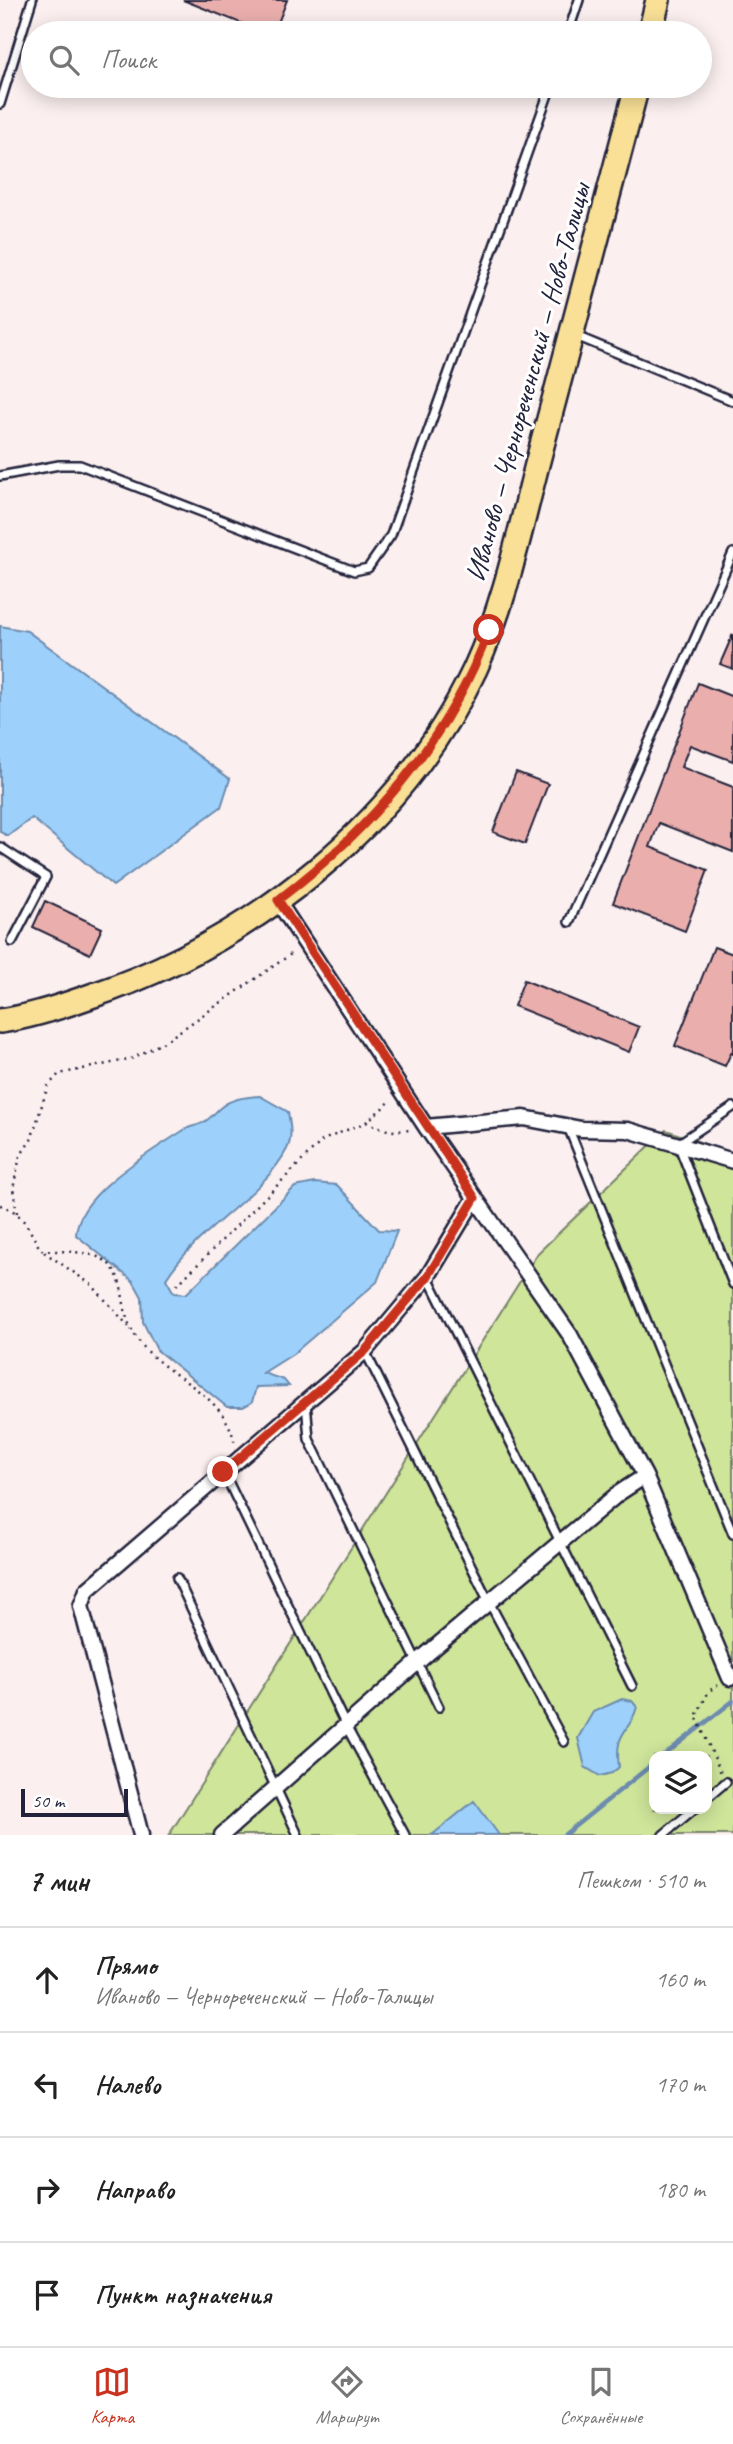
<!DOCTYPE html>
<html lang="ru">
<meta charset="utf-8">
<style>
body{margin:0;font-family:Caveat,sans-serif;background:#f6f6f6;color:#222}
.controls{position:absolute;right:21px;bottom:21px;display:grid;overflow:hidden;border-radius:14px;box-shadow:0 4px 18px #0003}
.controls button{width:63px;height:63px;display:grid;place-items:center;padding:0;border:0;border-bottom:2px solid #e0e0e0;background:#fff;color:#222;font:35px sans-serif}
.scale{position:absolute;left:21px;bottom:18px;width:107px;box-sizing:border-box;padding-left:7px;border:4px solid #22223b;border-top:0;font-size:19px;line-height:24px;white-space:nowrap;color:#22223b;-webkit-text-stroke:5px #fff;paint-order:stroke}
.stop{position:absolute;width:21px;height:21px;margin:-16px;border:5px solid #c8321e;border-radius:50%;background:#fff}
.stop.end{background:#c8321e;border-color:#fff;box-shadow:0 2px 7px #0008}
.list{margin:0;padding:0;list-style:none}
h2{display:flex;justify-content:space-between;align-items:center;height:91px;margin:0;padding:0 28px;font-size:30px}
h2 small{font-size:23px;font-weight:400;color:#767676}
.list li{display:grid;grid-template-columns:46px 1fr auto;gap:21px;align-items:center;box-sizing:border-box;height:105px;padding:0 28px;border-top:2px solid #e0e0e0}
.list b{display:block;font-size:26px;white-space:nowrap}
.list p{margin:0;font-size:23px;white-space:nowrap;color:#767676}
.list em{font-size:23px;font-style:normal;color:#767676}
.icon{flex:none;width:38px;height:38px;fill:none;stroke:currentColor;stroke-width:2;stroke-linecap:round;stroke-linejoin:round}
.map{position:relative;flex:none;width:733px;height:1835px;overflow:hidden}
.search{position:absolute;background:#fff;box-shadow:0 4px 18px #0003;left:21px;right:21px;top:21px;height:77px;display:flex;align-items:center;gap:18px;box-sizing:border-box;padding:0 24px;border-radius:38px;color:#767676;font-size:26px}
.sheet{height:511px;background:#fff}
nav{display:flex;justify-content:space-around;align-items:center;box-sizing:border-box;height:98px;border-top:2px solid #e0e0e0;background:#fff;font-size:19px;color:#767676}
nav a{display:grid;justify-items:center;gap:4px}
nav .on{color:#c8321e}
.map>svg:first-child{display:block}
.green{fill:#cfe59a;stroke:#78846a;stroke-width:2;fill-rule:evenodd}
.water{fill:#9dd1fb;stroke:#6c8bae;stroke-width:2}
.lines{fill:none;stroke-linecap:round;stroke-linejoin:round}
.stream{stroke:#6c8bae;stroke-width:4.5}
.building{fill:#eaafad;stroke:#22223b;stroke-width:2}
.lane-casing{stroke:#22223b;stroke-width:12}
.street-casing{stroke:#22223b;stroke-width:19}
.primary-casing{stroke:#22223b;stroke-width:28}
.path{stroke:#22223b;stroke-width:2.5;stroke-dasharray:2 5;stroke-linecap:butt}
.lane{stroke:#fff;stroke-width:7}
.street{stroke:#fff;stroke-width:14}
.primary{stroke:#f9e096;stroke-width:23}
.route{stroke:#c8321e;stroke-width:9}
.labels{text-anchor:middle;stroke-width:6;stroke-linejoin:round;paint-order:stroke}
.street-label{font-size:28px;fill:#22223b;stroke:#fff}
</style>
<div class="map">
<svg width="733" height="1835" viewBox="0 0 733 1835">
<rect width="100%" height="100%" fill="#fbefef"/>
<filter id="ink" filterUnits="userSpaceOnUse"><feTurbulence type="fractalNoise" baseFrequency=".0143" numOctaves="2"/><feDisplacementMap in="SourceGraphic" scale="14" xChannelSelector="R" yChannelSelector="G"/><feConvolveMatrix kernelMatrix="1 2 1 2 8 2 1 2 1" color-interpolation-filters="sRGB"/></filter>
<g filter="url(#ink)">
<path class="green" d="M666,1130L733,1154V1835H169L538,1253ZM654,1756H707V1809H654Z"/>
<path class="water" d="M0,626L27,631L230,779L221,807L113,886L32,818L8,836L0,832Z
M260,1096L288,1112C290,1124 293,1137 287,1149C263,1196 197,1229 166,1279L174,1293L186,1294L295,1187L315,1183L337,1185L379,1230L397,1231L377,1282L293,1354L263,1373L284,1380L289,1386L256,1387L252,1402L243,1407H227L157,1350L143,1322L142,1297L133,1281L76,1235C77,1194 152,1151 184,1130C190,1126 198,1126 204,1122C210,1119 215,1112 220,1108C231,1098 246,1097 260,1096Z
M622,1699L632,1701L637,1707C629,1735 614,1730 619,1767L612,1773L600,1776L585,1767L578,1738L593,1712Z
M474,1801L499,1835H432Z"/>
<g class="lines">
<path class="stream" d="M663,1756L733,1701
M564,1835L654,1763"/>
</g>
<path class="building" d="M183,0H287L274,33H266Z
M733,634V669L720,664Z
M698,683L733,697V761L690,745L681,767L733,787V852L659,823L650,847L708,870L685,931L613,903Z
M516,772L548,784L525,844L493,832Z
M45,901L102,928L90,954L33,927Z
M714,947L733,954V1054L731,1053L725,1066L675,1046Z
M524,980L639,1027L629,1052L514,1006Z"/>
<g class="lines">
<defs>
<path id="lane" d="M568,33L579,0
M0,104L32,0
M576,336L733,401
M0,476L59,465H80L354,571L368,568L391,535L551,86
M0,847L46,877L12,942
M569,922L733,553
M733,1107L678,1144L733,1284
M568,1127L733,1534
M428,1277L632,1686
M365,1351L489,1602L564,1742
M306,1402L309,1439L439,1707
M224,1473L346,1726L405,1835
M177,1578L298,1835
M707,1798L726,1782
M663,1835L694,1809"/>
<path id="street" d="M277,900L426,1127L570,1335L645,1476L730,1678
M426,1127L524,1118L581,1129L628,1130L733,1161
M141,1835L81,1606L87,1590L365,1351L428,1276L475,1198
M222,1835L427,1654L619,1493L645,1476"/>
<path id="primary" d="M650,33L658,0
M0,1021C30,1017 60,1007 88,997C250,943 401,826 475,669C506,602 521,525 540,453C573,330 605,208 637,86"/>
</defs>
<use href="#lane" class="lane-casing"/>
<use href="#street" class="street-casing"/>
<use href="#primary" class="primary-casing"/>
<path class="path" d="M366,1122L390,1131L413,1130
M0,1205C24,1212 29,1231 41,1250C59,1252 84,1250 100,1258C126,1270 120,1302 129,1324C152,1378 225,1385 235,1445
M17,1213L13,1189L20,1156L31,1140L48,1086L59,1074L131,1059L164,1042L294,952
M44,1252L92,1285L130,1328
M177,1285L323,1140L366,1122L392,1100
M718,1685L709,1691L696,1716L721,1773"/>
<use href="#lane" class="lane"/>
<use href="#street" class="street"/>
<use href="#primary" class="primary"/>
</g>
</g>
<g class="lines" filter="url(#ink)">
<path class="route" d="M223,1472L365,1351L428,1276L475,1198L278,900C370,830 449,740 489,630"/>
</g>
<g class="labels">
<g class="street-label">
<text transform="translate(527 382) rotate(-75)" y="10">Иваново — Чернореченский — Ново-Талицы</text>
</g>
</g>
</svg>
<div class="controls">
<button><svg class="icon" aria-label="layers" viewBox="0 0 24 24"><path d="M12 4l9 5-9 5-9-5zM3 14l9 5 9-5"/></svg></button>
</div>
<div class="scale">50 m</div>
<div class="stop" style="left:489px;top:630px"></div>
<div class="stop end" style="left:223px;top:1472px"></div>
<div class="search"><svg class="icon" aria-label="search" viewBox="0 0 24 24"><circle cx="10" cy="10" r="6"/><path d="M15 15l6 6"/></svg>Поиск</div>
</div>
<section class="sheet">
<h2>7 мин<small>Пешком · 510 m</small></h2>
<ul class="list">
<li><svg class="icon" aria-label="ahead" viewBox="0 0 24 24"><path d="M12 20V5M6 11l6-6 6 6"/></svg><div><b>Прямо</b><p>Иваново — Чернореченский — Ново-Талицы</p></div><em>160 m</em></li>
<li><svg class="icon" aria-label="left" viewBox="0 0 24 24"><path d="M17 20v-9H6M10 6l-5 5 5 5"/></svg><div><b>Налево</b></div><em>170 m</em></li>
<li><svg class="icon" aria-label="right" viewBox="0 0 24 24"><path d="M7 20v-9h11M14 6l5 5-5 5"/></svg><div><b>Направо</b></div><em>180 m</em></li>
<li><svg class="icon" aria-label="arrive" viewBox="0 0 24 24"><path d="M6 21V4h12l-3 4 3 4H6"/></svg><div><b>Пункт назначения</b></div></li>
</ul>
</section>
<nav>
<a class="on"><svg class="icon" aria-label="map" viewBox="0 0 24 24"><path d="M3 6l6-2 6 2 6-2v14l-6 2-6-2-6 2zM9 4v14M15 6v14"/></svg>Карта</a>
<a><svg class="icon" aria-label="directions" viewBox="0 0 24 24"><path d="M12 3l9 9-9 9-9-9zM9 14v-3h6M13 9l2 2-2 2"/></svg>Маршрут</a>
<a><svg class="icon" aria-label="saved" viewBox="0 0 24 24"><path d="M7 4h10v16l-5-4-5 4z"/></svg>Сохранённые</a>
</nav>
